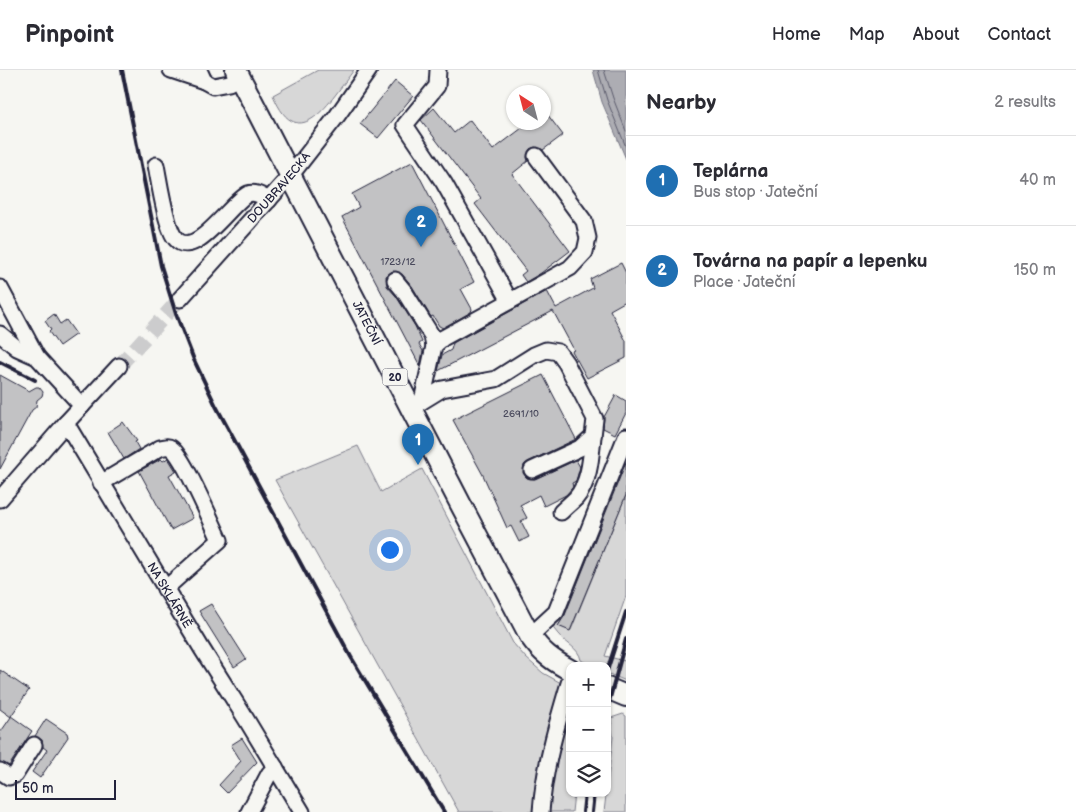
<!DOCTYPE html>
<meta charset="utf-8">
<style>
body{margin:0;font-family:"Balsamiq Sans",sans-serif;background:#f7f7f7;color:#2b2b33}
.controls{position:absolute;right:15px;bottom:15px;display:grid;overflow:hidden;border-radius:10px;box-shadow:0 1px 4px #0004}
.controls button{width:45px;height:45px;display:grid;place-items:center;padding:0;border:0;border-bottom:1px solid #e1e1e2;background:#fff;color:#2b2b33;font:25px sans-serif}
.compass{position:absolute;left:506px;top:15px;width:45px;height:45px;border-radius:50%;background:#fff;box-shadow:0 1px 4px #0004;rotate:324deg}
.scale{position:absolute;left:15px;bottom:12px;width:101px;box-sizing:border-box;padding-left:5px;border:2px solid #22223b;border-top:0;font-size:14px;line-height:18px;white-space:nowrap;color:#22223b;-webkit-text-stroke:4px #f6f6f2;paint-order:stroke}
.you{position:absolute;left:389px;top:479px;width:18px;height:18px;margin:-12px;border:4px solid #fff;border-radius:50%;background:#1a73e8;box-shadow:0 0 0 8px #1a73e833}
.badge{display:grid;place-items:center;width:32px;height:32px;border-radius:50%;background:#1f6fb2;color:#fff;font-size:16px;font-weight:700}
.pin{position:absolute;translate:-50% -41px;filter:drop-shadow(0 1px 2px #0008)}
.pin::after{content:'';position:absolute;top:26px;width:18px;height:15px;background:inherit;clip-path:polygon(0 0,100% 0,50% 100%)}
.list{margin:0;padding:0;list-style:none}
h2{display:flex;justify-content:space-between;align-items:center;height:65px;margin:0;padding:0 20px;font-size:21px}
h2 small{font-size:16px;font-weight:400;color:#7c7c81}
.list li{display:grid;grid-template-columns:32px 1fr auto;gap:15px;align-items:center;box-sizing:border-box;height:90px;padding:0 20px;border-top:1px solid #e1e1e2}
.list b{display:block;font-size:19px;white-space:nowrap}
.list p{margin:0;font-size:16px;white-space:nowrap;color:#7c7c81}
.list em{font-size:16px;font-style:normal;color:#7c7c81}
.icon{flex:none;width:28px;height:28px;fill:none;stroke:currentColor;stroke-width:2;stroke-linecap:round;stroke-linejoin:round}
.map{position:relative;flex:none;width:626px;height:742px;overflow:hidden}
header{display:flex;align-items:center;gap:30px;box-sizing:border-box;height:70px;padding:0 25px;background:#fff;border-bottom:1px solid #e1e1e2}
header strong{font-size:24px}
nav{display:flex;gap:28px;margin-inline-start:auto;font-size:18px}
main{display:flex}
aside{flex:1;background:#fff}
.map>svg:first-child{display:block}
.green{fill:#d7d7d7;stroke:#7c7c89}
.water{fill:#adadb3;stroke:#757583}
.lines{fill:none;stroke-linecap:round;stroke-linejoin:round}
.shore{stroke:#5a5a6b;stroke-width:1}
.building{fill:#c2c2c4;stroke:#22223b}
.minor-tunnel{stroke:#cccccd;stroke-width:15;stroke-dasharray:15 8;stroke-linecap:butt}
.minor-casing{stroke:#22223b;stroke-width:19}
.major-casing{stroke:#22223b;stroke-width:24}
.minor{stroke:#f6f6f2;stroke-width:15}
.major{stroke:#f6f6f2;stroke-width:20}
.rail{stroke:#22223b;stroke-width:4}
.labels{text-anchor:middle;stroke-width:4;stroke-linejoin:round;paint-order:stroke}
.number-label{font-size:10px;fill:#4a4a5d}
.shield{fill:#f6f6f2;stroke:#626272;stroke-width:1}
.shield-label{font-size:11px;font-weight:bold;fill:#22223b}
.street-label{font-size:12px;fill:#22223b;stroke:#f6f6f2}
</style>
<header>
<strong>Pinpoint</strong>
<nav><a>Home</a><a>Map</a><a>About</a><a>Contact</a></nav>
</header>
<main>
<div class="map">
<svg width="626" height="742" viewBox="0 0 626 742">
<rect width="100%" height="100%" fill="#f6f6f2"/>
<filter id="ink" filterUnits="userSpaceOnUse"><feTurbulence type="fractalNoise" baseFrequency=".02" numOctaves="2"/><feDisplacementMap in="SourceGraphic" scale="10" xChannelSelector="R" yChannelSelector="G"/><feConvolveMatrix kernelMatrix="1 2 1 2 8 2 1 2 1" color-interpolation-filters="sRGB"/></filter>
<g filter="url(#ink)">
<path class="green" d="M318,0H354C331,29 299,88 273,25Z
M358,376L381,422L422,399L513,573L526,588L543,603L570,618V723H574L572,742H459L275,410Z
M626,425V526L605,586L625,591L626,588V611L607,603V596H591L581,590C579,578 565,573 558,564C555,561 553,557 550,554L561,550L559,556L571,560Z
M623,644L626,646V742H604L613,667L611,648Z"/>
<path class="water" d="M593,0H626V89L602,32Z"/>
<g class="lines">
<path class="shore" d="M598,0L607,30L626,77
M604,0L613,28L626,61"/>
</g>
<path class="building" d="M395,11L413,26L378,68L360,54Z
M434,38L454,63L470,50L493,80L530,52H544V40L563,65L543,80L535,77L530,79L527,87L528,91L512,104L570,181L541,203L526,212L521,205L526,201L475,134L481,129L421,50Z
M412,92L474,212L461,219L472,239L471,242L443,258L439,256L433,246L431,247L412,216L402,204L393,201L386,206L387,216L396,226L415,256L422,272L419,274L423,281L420,296L342,147L359,137L352,124Z
M621,193L626,203V231L610,240L626,271V288L587,308L572,281L574,280L553,241L438,301L442,285L451,280L453,273L547,221L556,238L593,218L590,209Z
M54,244L60,254L66,250L76,264L59,276L49,262L51,260L45,251Z
M0,305L29,321L36,317H39L43,322L42,326L37,330L36,337L32,340L0,399Z
M543,305L576,369L528,392L524,395L523,403L527,408L535,409L576,390L580,397L576,411L572,413L573,417L566,425L544,436L539,425L520,435L527,448L521,451L529,467L519,472L511,456L507,458L483,405L453,350Z
M616,325L626,331V343L615,364L603,358L604,347Z
M123,352L137,371L135,372L139,379L124,389L108,362Z
M168,388L176,401L169,405L193,448L171,460L139,401L161,389L163,391Z
M626,392V425L570,561L558,556L565,545Z
M211,534L246,589L234,597L199,541Z
M0,600L29,620L11,646L32,661L9,696L0,692V663L11,647L0,639Z
M46,649L67,663L68,667L40,708L32,702L47,680L43,677L42,670L35,666Z
M242,668L257,692L227,723L219,715L241,691L231,675Z"/>
<g class="lines">
<path class="minor-tunnel" d="M119,296L180,229"/>
<defs>
<g id="minor">
<path d="M171,0L204,11"/>
<path d="M199,0L204,11L213,16L229,13L240,7"/>
<path d="M438,0L437,16L405,55L444,113L510,231"/>
<path d="M156,95C159,110 166,159 176,169C195,191 232,131 248,124C256,121 263,127 269,130"/>
<path d="M395,210L404,221L432,266L434,276L422,331"/>
<path d="M0,218L37,287"/>
<path id="s1" d="M180,229L291,105L337,46L369,0"/>
<path d="M0,264L17,278L37,287L82,336"/>
<path d="M434,276L443,268L570,198L585,182L588,168L584,151L536,86"/>
<path d="M411,338L442,319L496,309L534,285L546,280L558,282L566,293L595,349L593,366L580,378L532,400"/>
<path id="s2" d="M66,353L202,579L246,649L302,742"/>
<path d="M101,413L160,378C164,377 168,376 171,378C183,385 212,453 220,470L165,519"/>
<path d="M0,429L66,353L119,296"/>
<path d="M561,442C566,437 571,433 576,428C590,412 591,386 593,366"/>
<path d="M530,566L556,542L626,366"/>
<path d="M0,701L9,707L15,705L34,675"/>
<path d="M249,742L269,704L275,697"/>
<path d="M541,742C544,698 557,653 570,610"/>
</g>
<g id="major">
<path id="s3" d="M236,0L461,435L530,566C542,583 552,590 570,600"/>
<path d="M607,618L626,626"/>
</g>
</defs>
<use href="#minor" class="minor-casing"/>
<use href="#major" class="major-casing"/>
<use href="#minor" class="minor"/>
<use href="#major" class="major"/>
<path class="rail" d="M122,0L161,196L176,244L194,290L216,336L351,587L444,742
M0,292L35,310
M607,601L626,542
M607,639L626,569
M583,742L585,723
M592,742L594,723"/>
</g>
</g>
<g class="labels">
<g class="number-label">
<text x="398" y="195">1723/12</text>
<text x="521" y="347">2691/10</text>
</g>
<rect class="shield" x="382.5" y="298.5" width="25" height="17" rx="4"/>
<g class="shield-label">
<text x="395" y="311">20</text>
</g>
<g class="street-label">
<text dy="4" stroke="none"><textPath href="#s1" startOffset="149">DOUBRAVECKÁ</textPath></text>
<text dy="4" stroke="none"><textPath href="#s3" startOffset="285">JATEČNÍ</textPath></text>
<text dy="4" stroke="none"><textPath href="#s2" startOffset="201">NA SKLÁRNĚ</textPath></text>
</g>
</g>
</svg>
<div class="controls">
<button>+</button>
<button>−</button>
<button><svg class="icon" aria-label="layers" viewBox="0 0 24 24"><path d="M12 4l9 5-9 5-9-5zM3 14l9 5 9-5"/></svg></button>
</div>
<svg class="compass" viewBox="-18 -18 36 36"><path d="M0-13l5 13h-10z" fill="#e53935"/><path d="M0 13l5-13h-10z" fill="#7c7c81"/></svg>
<div class="scale">50 m</div>
<div class="you"></div>
<div class="pin badge" style="left:418px;top:395px">1</div>
<div class="pin badge" style="left:421px;top:177px">2</div>
</div>
<aside>
<h2>Nearby<small>2 results</small></h2>
<ul class="list">
<li><span class="badge">1</span><div><b>Teplárna</b><p>Bus stop · Jateční</p></div><em>40 m</em></li>
<li><span class="badge">2</span><div><b>Továrna na papír a lepenku</b><p>Place · Jateční</p></div><em>150 m</em></li>
</ul>
</aside>
</main>
